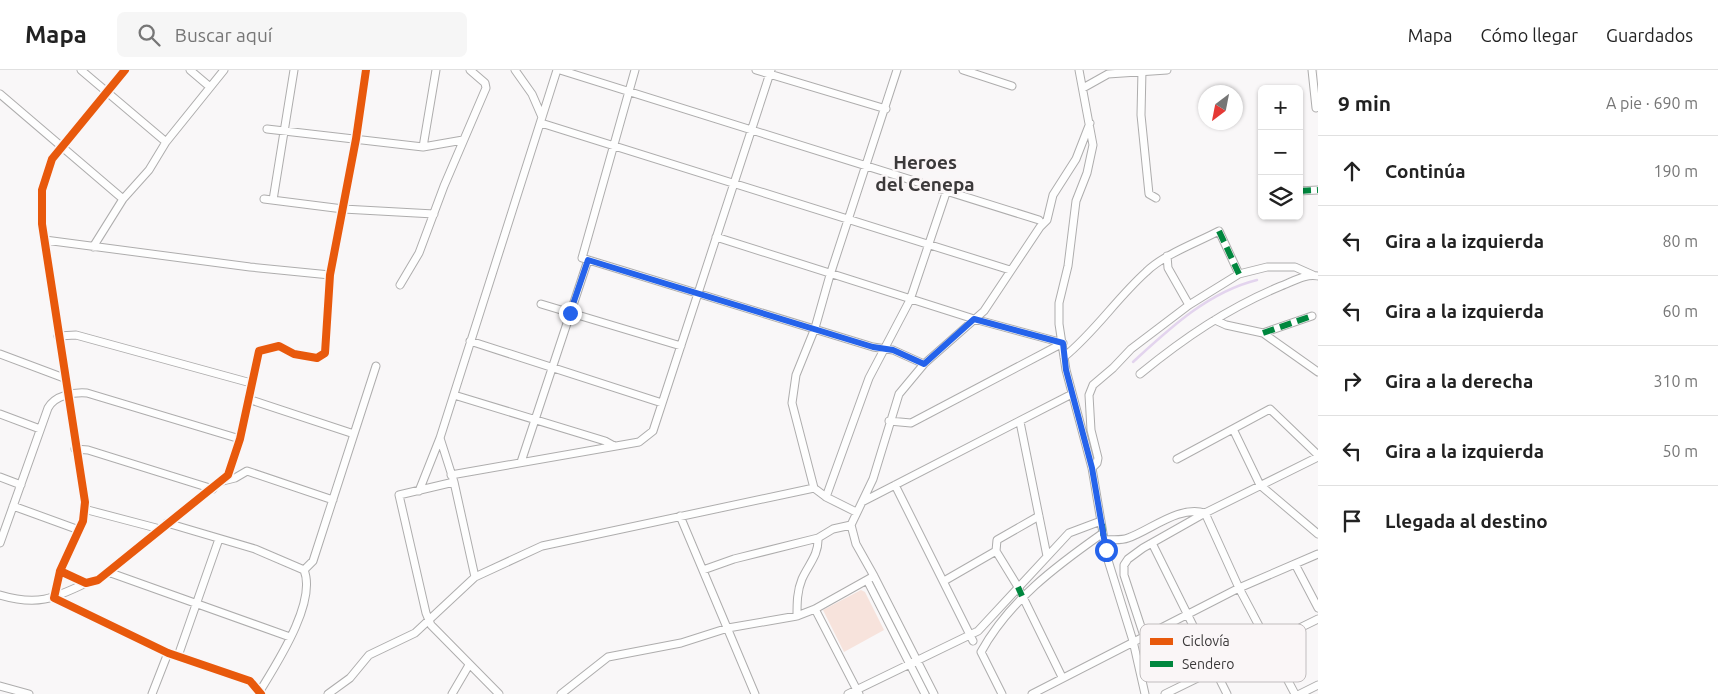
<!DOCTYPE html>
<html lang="es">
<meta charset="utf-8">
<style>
body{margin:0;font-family:Ubuntu,sans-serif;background:#f6f6f6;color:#222}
.controls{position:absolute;right:15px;top:15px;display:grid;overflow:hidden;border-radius:8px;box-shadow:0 1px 4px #0004}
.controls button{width:45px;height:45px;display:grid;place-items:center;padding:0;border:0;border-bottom:1px solid #e0e0e0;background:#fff;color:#222;font:25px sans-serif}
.compass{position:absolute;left:1198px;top:15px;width:45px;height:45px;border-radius:50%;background:#fff;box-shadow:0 1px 4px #0004;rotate:212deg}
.stop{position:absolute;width:15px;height:15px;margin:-11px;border:4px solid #2563eb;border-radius:50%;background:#fff}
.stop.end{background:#2563eb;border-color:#fff;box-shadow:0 1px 5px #0008}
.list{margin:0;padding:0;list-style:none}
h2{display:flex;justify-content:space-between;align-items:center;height:65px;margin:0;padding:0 20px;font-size:21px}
h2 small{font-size:16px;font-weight:400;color:#767676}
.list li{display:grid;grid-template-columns:32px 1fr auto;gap:15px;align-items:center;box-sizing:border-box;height:70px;padding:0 20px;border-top:1px solid #e0e0e0}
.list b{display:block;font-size:19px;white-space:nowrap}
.list em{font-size:16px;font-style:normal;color:#767676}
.icon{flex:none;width:28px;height:28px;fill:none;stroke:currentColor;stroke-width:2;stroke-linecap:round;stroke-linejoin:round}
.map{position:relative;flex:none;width:1318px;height:624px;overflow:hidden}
header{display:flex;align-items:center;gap:30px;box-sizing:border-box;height:70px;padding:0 25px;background:#fff;border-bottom:1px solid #e0e0e0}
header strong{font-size:24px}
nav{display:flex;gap:28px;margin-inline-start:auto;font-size:18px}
.search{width:350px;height:45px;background:#f6f6f6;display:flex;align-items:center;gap:12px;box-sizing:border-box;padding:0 18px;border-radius:8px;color:#767676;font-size:19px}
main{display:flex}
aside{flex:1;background:#fff}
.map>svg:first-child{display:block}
.green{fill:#f7e3dc}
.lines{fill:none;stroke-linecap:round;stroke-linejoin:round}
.stream{stroke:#e3d4ee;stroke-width:2.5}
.minor-casing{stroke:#aeadad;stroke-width:9}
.minor{stroke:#fefefe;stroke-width:7}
.quiet{stroke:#00873e;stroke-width:6;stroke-dasharray:12 6;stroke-linecap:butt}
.cycleway-casing{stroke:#faf6f7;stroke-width:11}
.cycleway{stroke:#e8590c;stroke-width:8}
.route{stroke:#2563eb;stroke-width:6}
.labels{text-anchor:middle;stroke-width:5;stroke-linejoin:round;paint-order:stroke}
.neighbourhood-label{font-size:19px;font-weight:bold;fill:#3b393a;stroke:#faf6f7}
.key{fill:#faf6f7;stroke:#c1bdbe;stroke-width:1}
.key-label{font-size:14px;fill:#3b393a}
</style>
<header>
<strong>Mapa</strong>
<div class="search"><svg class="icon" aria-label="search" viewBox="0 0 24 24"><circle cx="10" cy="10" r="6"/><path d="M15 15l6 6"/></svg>Buscar aquí</div>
<nav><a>Mapa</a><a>Cómo llegar</a><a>Guardados</a></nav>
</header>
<main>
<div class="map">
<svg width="1318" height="624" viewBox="0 0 1318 624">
<rect width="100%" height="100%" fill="#f9f7f8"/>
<path class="green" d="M861,520L865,522L884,560L844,582L823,540Z"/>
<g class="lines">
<path class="stream" d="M1133,292C1169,259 1208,222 1257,210"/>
<defs>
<path id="minor" d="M81,0L166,72
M125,0L52,89L42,120V154L85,432L83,451L60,501L54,528L168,583L250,611L261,624
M190,0L210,17
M515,0L532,24L542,47
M560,0L1039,150
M635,0L582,188L873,277L893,280L924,294
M756,0L886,39
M963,0L1012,16
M1079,0L1093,75L1087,103L1076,131L1068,196L1059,233V254L1066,300L1092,398L1107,487L1133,571L1145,624
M1142,0L1141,45L1149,124L1156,128
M1312,0L1316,38
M1083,18L1108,4L1167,0
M0,24L123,129
M541,53L1010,200
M267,59L423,77L463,70
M423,77L436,0
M1299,121L1318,120
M264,129L343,139L434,144
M273,130L294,0
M716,167L974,249L1063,273
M45,170L250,197L330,205
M93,177L123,129L149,100L166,72L224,0
M1167,186L1168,198L1189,235
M400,215L419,183L444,116L486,18L485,13L470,0
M541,234L681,276
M1215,250L1226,255L1263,263L1318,302
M1263,263L1312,246
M58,266L76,265L251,313
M470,271L662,333
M0,284L64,308
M1064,287C1095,262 1116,229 1146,202C1163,185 1196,173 1219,161L1239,204
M1140,304C1184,268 1228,238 1281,216C1292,212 1306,203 1318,206
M454,325L605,371L614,376
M248,329L354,364
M0,344L40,359
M889,351L911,353L1063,273
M1020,352L1047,486
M1233,359L1260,415L1318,464
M440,368L454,412L475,507
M75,379L88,380L213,419
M1177,389L1270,339L1318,385
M521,392L588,190
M1092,398L1097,393L1098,388L1091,360L1089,325L1093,315L1113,298L1131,279L1189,235L1239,204L1267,197H1295L1313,205
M451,405L639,372L653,361L771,0
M0,407L21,415
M223,411L235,408L247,401L333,430
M454,412L399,425L426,543L431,555L499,624
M895,415L973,571
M419,421L440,368L557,0
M826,427L869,308L910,230L947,120
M862,432L1072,324
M13,436L79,460
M84,439L160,459
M856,442L826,427L814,418L792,333L796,305L815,258L830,205L897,0
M680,446L755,624
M167,453L255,479L304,500C317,532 277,593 260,621
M1104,470C1112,469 1120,471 1128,468C1151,460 1179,435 1205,443L1239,518L1295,624
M0,473L48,338C55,325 74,322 87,323L240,369
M1152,473L1227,624
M996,481L997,470L1039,446
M1295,494L1318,538
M304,500L313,491L376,296
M703,500L734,489L818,468L833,459L851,455
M60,501L86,513L98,510L228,405L240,369L259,281L279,276L294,284L317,288L325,283L330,205L356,69L366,0
M108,502L290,567
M867,510L925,624
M944,511L996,481L1018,517L1062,607
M0,525C37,536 53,529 86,513
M815,539L859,624
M797,546C797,533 797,521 802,509C808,495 819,485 818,468
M1144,566L1124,505V495L1128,489L1143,478L1205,443L1318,387
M178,586L219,469
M0,616L29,624
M152,624L168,583
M328,624L350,608L369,585L415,563L475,507L542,476L814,418
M452,624L469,595
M561,624L608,587L681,573L728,558L797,546L815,539L874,506
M848,624L978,561L1069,463L1101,451
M934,624L874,506L856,474L851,455L873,409L899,324L924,294L984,241L1040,157L1047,150L1053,125L1076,89L1090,53
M1002,624L981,582C1009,531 1056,496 1103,463
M1032,624L1239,518L1318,484
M1165,624L1318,549
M1300,624L1318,615"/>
</defs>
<use href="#minor" class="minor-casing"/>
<use href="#minor" class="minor"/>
<path class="quiet" d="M1299,121L1318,120
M1219,161L1239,204
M1263,263L1312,246
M1102,454L1104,470
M1018,517L1022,526"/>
<defs>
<path id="cycleway" d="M125,0L52,89L42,120V154L85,432L83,451L60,501L54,528L168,583L250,611L261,624
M60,501L86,513L98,510L228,405L240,369L259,281L279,276L294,284L317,288L325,283L330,205L356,69L366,0"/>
</defs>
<use href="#cycleway" class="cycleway-casing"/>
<use href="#cycleway" class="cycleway"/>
</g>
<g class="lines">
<path class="route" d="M570,243L588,190L873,277L893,280L924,294L974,249L1063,273L1066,300L1092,398L1106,480"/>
</g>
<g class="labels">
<g class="neighbourhood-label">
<text x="925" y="99">Heroes<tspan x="925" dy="22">del Cenepa</tspan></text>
</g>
</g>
<rect x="1140" y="554" width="166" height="58" rx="8" class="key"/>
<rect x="1150" y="568" width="23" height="7" fill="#e8590c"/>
<rect x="1150" y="591" width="23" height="6" fill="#00873e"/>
<g class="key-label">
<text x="1182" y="576">Ciclovía</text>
<text x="1182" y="599">Sendero</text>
</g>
</svg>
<div class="controls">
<button>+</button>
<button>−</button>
<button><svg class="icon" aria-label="layers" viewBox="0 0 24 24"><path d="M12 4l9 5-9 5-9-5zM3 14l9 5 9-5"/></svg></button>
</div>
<svg class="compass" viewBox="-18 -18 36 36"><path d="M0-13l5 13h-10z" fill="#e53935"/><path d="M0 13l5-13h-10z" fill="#767676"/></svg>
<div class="stop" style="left:1106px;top:480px"></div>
<div class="stop end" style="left:570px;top:243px"></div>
</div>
<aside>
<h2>9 min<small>A pie · 690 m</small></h2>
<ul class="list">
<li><svg class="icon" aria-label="ahead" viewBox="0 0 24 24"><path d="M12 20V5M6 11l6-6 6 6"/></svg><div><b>Continúa</b></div><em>190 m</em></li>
<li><svg class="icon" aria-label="left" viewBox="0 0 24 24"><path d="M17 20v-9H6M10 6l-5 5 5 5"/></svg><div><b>Gira a la izquierda</b></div><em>80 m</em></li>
<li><svg class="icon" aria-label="left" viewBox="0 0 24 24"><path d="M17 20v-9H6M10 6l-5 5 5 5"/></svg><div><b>Gira a la izquierda</b></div><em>60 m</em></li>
<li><svg class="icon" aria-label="right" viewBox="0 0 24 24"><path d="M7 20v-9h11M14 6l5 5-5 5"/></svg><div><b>Gira a la derecha</b></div><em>310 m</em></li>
<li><svg class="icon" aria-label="left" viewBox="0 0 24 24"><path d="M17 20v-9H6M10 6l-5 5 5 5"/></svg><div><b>Gira a la izquierda</b></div><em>50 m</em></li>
<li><svg class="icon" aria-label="arrive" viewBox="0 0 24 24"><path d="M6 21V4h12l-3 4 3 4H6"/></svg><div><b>Llegada al destino</b></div></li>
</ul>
</aside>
</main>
